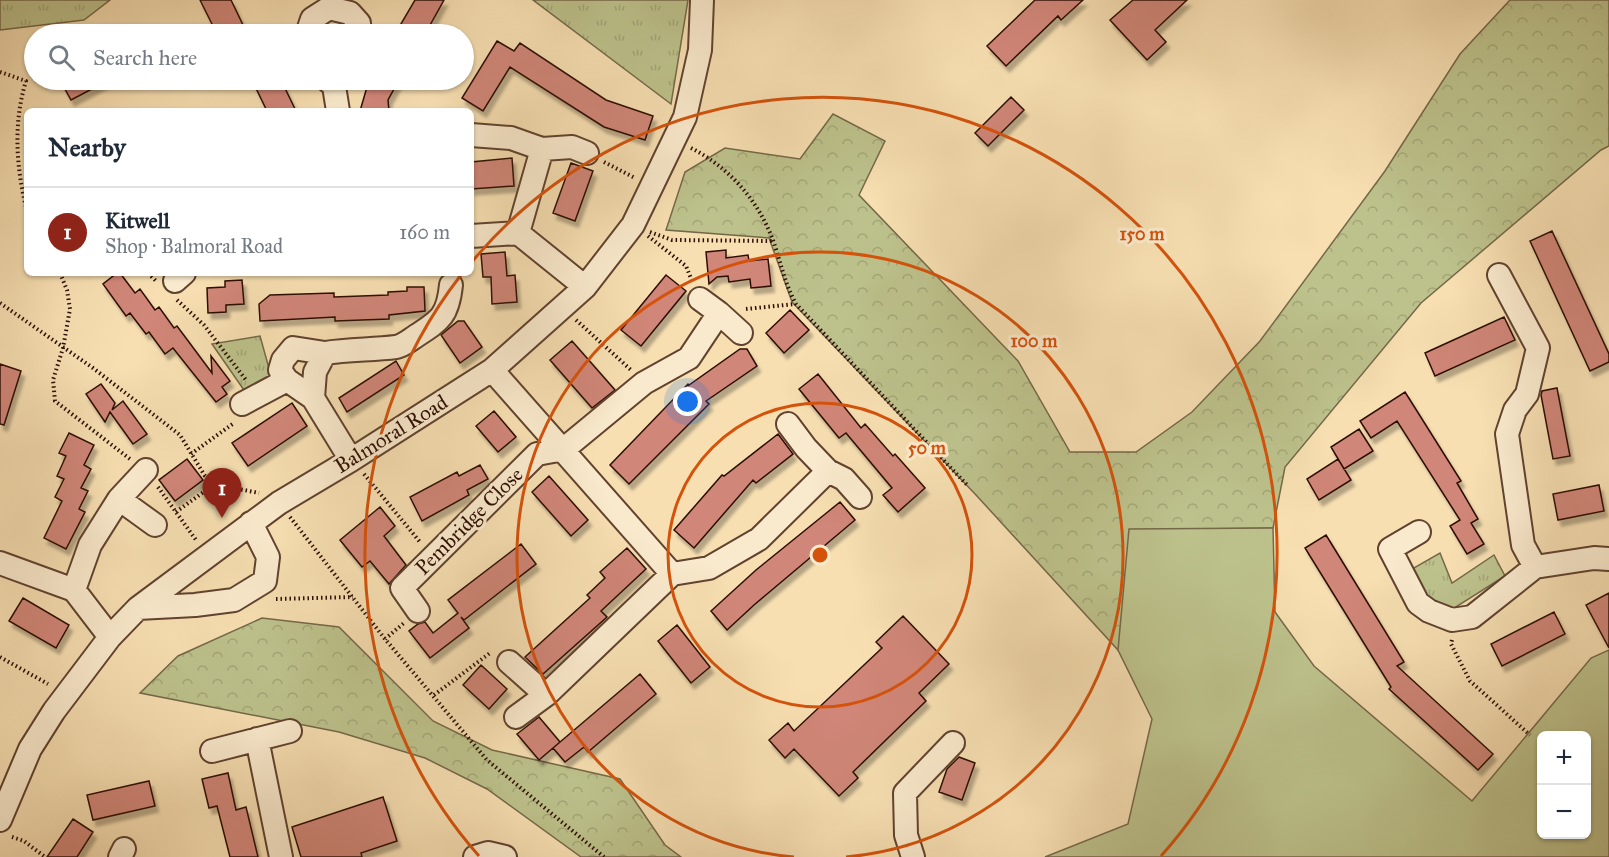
<!DOCTYPE html>
<meta charset="utf-8">
<style>
body{margin:0;font-family:"IM FELL Great Primer",serif;background:#f6f6f7;color:#1f2937}
.controls{position:absolute;right:18px;bottom:18px;display:grid;overflow:hidden;border-radius:9px;box-shadow:0 2px 4px #0004}
.controls button{width:54px;height:54px;display:grid;place-items:center;padding:0;border:0;border-bottom:2px solid #e0e1e3;background:#fff;color:#1f2937;font:30px sans-serif}
.you{position:absolute;left:688px;top:402px;width:21px;height:21px;margin:-15px;border:4px solid #fff;border-radius:50%;background:#1a73e8;box-shadow:0 0 0 9px #1a73e833}
.badge{display:grid;place-items:center;width:39px;height:39px;border-radius:50%;background:#8f2418;color:#fff;font-size:20px;font-weight:700}
.pin{position:absolute;translate:-50% -50px;filter:drop-shadow(0 2px 3px #0008)}
.pin::after{content:'';position:absolute;top:32px;width:21px;height:18px;background:inherit;clip-path:polygon(0 0,100% 0,50% 100%)}
.list{margin:0;padding:0;list-style:none}
h2{display:flex;justify-content:space-between;align-items:center;height:78px;margin:0;padding:0 24px;font-size:26px}
h2 small{font-size:20px;font-weight:400;color:#747a83}
.list li{display:grid;grid-template-columns:39px 1fr auto;gap:18px;align-items:center;box-sizing:border-box;height:90px;padding:0 24px;border-top:2px solid #e0e1e3}
.list b{display:block;font-size:22px;white-space:nowrap}
.list p{margin:0;font-size:20px;white-space:nowrap;color:#747a83}
.list em{font-size:20px;font-style:normal;color:#747a83}
.icon{flex:none;width:33px;height:33px;fill:none;stroke:currentColor;stroke-width:2;stroke-linecap:round;stroke-linejoin:round}
.map{position:relative;flex:none;width:1609px;height:857px;overflow:hidden}
.search{position:absolute;background:#fff;box-shadow:0 2px 4px #0004;left:24px;top:24px;width:450px;height:66px;display:flex;align-items:center;gap:15px;box-sizing:border-box;padding:0 21px;border-radius:33px;color:#747a83;font-size:22px}
.panel{position:absolute;background:#fff;box-shadow:0 2px 4px #0004;left:24px;top:108px;width:450px;height:168px;border-radius:9px}
.map>svg:first-child{display:block}
.grass{fill:url(#grass-tufts);stroke:#756848;stroke-width:1.5}
.forest{fill:url(#forest-crowns);stroke:#756848;stroke-width:1.5}
.park{fill:#bdc28c;stroke:#756848;stroke-width:1.5;fill-rule:evenodd}
.building{fill:#d08678;stroke:#2d0e03;stroke-width:1.5;filter:url(#shadow)}
.lines{fill:none;stroke-linecap:round;stroke-linejoin:round}
.minor-casing{stroke:#60422f;stroke-width:26}
.path{stroke:#2d0e03;stroke-width:4;stroke-dasharray:1.5 3;stroke-linecap:butt}
.minor{stroke:#faeacd;stroke-width:22}
.ring{fill:none;stroke:#d5520b;stroke-width:3}
.labels{text-anchor:middle;stroke-width:6;stroke-linejoin:round;paint-order:stroke}
.street-label{font-size:21px;fill:#2d0e03;stroke:#faeacd}
.centre{fill:#d5520b;stroke:#faeacd;stroke-width:3}
.ring-label{font-size:18px;text-anchor:middle;font-weight:bold;fill:#d5520b;stroke:#faeacd;stroke-width:6;stroke-linejoin:round;paint-order:stroke}
</style>
<div class="map">
<svg width="1609" height="857" viewBox="0 0 1609 857">
<defs>
<pattern id="grass-tufts" width="24" height="20" patternUnits="userSpaceOnUse" patternTransform="scale(1.5)"><rect width="24" height="20" fill="#bdc28c"/><path d="M3 7l-1-3M5 7V3M7 7l1-3M15 17l-1-3M17 17v-4M19 17l1-3" fill="none" stroke="#a3a677"/></pattern>
<pattern id="forest-crowns" width="20" height="18" patternUnits="userSpaceOnUse" patternTransform="scale(1.5)"><rect width="20" height="18" fill="#bdc28c"/><path d="M2 6a3 3 0 1 1 6 0M12 15a3 3 0 1 1 6 0" fill="none" stroke="#a3a677"/></pattern>
<filter id="shadow"><feDropShadow dx="3.5" dy="6" stdDeviation="1.5" flood-color="#0004"/></filter>
</defs>
<rect width="100%" height="100%" fill="#f7dfb2"/>
<filter id="stains"><feTurbulence type="fractalNoise" baseFrequency=".00333" numOctaves="4"/><feColorMatrix values="0 0 0 0 .2 0 0 0 0 .09 0 0 0 0 .02 0 0 0 .5 -.17"/></filter>
<radialGradient id="worn" r=".72"><stop offset=".6" stop-color="#630" stop-opacity="0"/><stop offset="1" stop-color="#630" stop-opacity=".3"/></radialGradient>
<path class="grass" d="M0,0H110L84,20L0,30Z
M533,0H688L671,104Z
M260,336L272,379L246,393L212,344Z
M1440,553L1452,583L1494,555L1505,576L1448,612L1429,606L1412,569Z"/>
<path class="forest" d="M1510,0H1609V146L1601,150L1421,303L1285,467L1273,528L1201,529L1154,634L1118,650L976,495L792,302L769,238L666,230L685,172L725,148L800,159L833,114L885,141L859,195L1018,361L1070,452H1136L1192,412L1260,341L1385,171L1460,54Z
M262,618L339,627L433,721L492,750L620,779L665,845L681,857H581L487,789L425,758L339,732L140,693L178,656Z"/>
<path class="park" d="M1273,528L1275,612L1314,666L1472,801L1591,658L1609,650V857H1045L1128,824L1152,719L1118,650L1129,529ZM1542,736H1586V834H1542Z"/>
<path class="building" d="M200,0H231L243,25L225,34H217Z
M415,0H444L425,34H395Z
M1035,0H1083L1061,20L1058,16L1006,66L987,46Z
M1133,0H1187L1155,30L1166,42L1147,60L1110,20Z
M497,41L514,51L520,43L606,100L653,116L645,140L604,127L510,67L483,111L462,98Z
M60,80H109L71,100Z
M252,80H281L296,111H267Z
M369,80H399L388,100L389,111H360Z
M1011,97L1024,110L988,146L975,133Z
M512,158L514,186L471,189V162Z
M571,163L593,171L575,221L553,213Z
M1552,231L1609,354V362L1590,371L1530,241Z
M726,250V258L748,255L749,261L768,259L771,286L751,288L750,279L729,282L728,276L717,277L709,284L706,252Z
M505,252L507,276L515,275L517,302L492,304L491,277H483L481,254Z
M117,273H120L135,293L140,289L155,310L159,307L174,328L177,326L212,373L211,356L230,381L222,387L227,394L216,402L173,348L165,354L149,332L146,334L130,313L126,316L103,284Z
M666,275L686,291L641,346L621,330Z
M242,280L244,304L226,305V312L208,313L207,288L225,287V281Z
M407,287H424L425,311L389,315V319L335,321V317L260,321L259,304L270,295L334,293V297L388,295V292L407,291Z
M790,310L809,330L784,353L766,333Z
M1504,317L1515,340L1435,376L1425,353Z
M458,321H464L482,347L460,363L441,335Z
M572,341L615,390L592,408L550,360Z
M740,349H747L757,366L706,401L709,404L629,484L610,465L688,384L689,385Z
M396,361L404,375L347,412L339,398Z
M0,364L21,371L4,425L0,424Z
M818,374L861,428L865,424L893,456L895,454L925,488L898,512L883,495L892,488L846,433L839,438L799,389Z
M101,384L115,403L112,410L123,401L147,434L133,444L110,412L105,422L86,394Z
M1557,388L1570,456L1553,459L1541,395L1542,391Z
M1405,392L1461,481L1457,483L1478,519L1471,523L1484,544L1467,554L1450,526L1460,520L1397,421L1371,438L1360,421Z
M292,403L307,426L248,466L232,443Z
M494,411L516,437L498,452L476,426Z
M1359,429L1373,451L1344,469L1331,447Z
M69,433L94,445L84,465L91,469L81,488L88,491L79,509L85,512L66,549L44,538L62,501L55,497L64,479L57,476L66,456L59,453Z
M778,434L793,454L756,483L753,480L694,548L674,530L722,475L724,476Z
M187,459L203,480L175,501L159,480Z
M1338,459L1351,480L1319,500L1307,479Z
M480,465L488,479L467,490L469,495L422,521L410,497L457,472L459,476Z
M549,476L588,520L571,536L532,492Z
M1599,485L1604,511L1558,520L1553,494Z
M840,502L855,520L754,605L727,630L711,611L756,570Z
M380,507L395,526L384,536L406,565L389,584L370,561L362,567L340,540Z
M1326,535L1404,662L1397,666L1493,754L1478,770L1389,689L1391,687L1305,548Z
M521,544L536,564L464,620L461,617L469,628L430,658L409,631L418,624L425,622L433,633L458,613L448,600Z
M627,548L646,569L601,611L607,617L543,674L525,657L590,598L587,595L605,578L600,572Z
M1609,593V648L1586,605Z
M23,598L69,625L56,648L9,621Z
M1554,612L1565,634L1502,666L1491,644Z
M903,616L949,664L919,693L926,701L853,772L858,778L839,796L794,749L785,758L769,740L788,723L794,731L882,648L876,642Z
M677,625L710,667L691,683L658,641Z
M481,665L507,689L489,709L463,685Z
M640,674L656,694L588,752L584,747L565,762L553,748Z
M539,717L560,742L539,760L517,734Z
M959,757L975,763L962,800L939,792L947,769Z
M228,773L236,810L246,807L258,857H230L217,806L209,808L202,779Z
M149,781L155,806L93,820L87,795Z
M383,797L397,841L361,853L362,857H301L292,827Z
M73,819L93,832L77,857H47Z"/>
<g class="lines">
<defs>
<path id="minor" d="M307,34L312,19L329,8L350,13L359,23L357,34
M327,80L334,86L338,111
M471,135L511,138L542,149L572,147L587,153
M518,233L542,149
M471,236L518,233L585,287
M1499,275L1538,348L1527,394L1515,410L1507,434L1523,545L1535,567
M175,281L184,273
M719,313L741,333
M293,348L325,353L315,372L313,398L287,380L280,370L283,360Z
M325,353C348,349 372,350 396,347C403,346 410,340 416,336C441,320 448,315 451,285
M492,370L672,574L709,568L759,539L828,471
M313,398L351,460
M242,404L287,380
M788,424L806,448L828,471L844,479L860,497
M119,499L155,525
M1419,532L1390,549L1418,603L1429,611L1452,620L1472,617L1535,567L1594,558L1609,559
M0,563L74,590L110,637
M74,590L90,545L119,499L146,470
M138,608L195,605L234,600L265,581L268,557L251,523
M418,611L402,588L537,454L564,449L644,383L689,358L719,313L700,299
M509,662L546,695
M516,717L546,695L672,574
M257,739L281,857
M212,751L290,731
M0,820L30,749L54,711L110,637L138,608L279,503L351,460L492,370L585,287L633,225L685,117L700,50L702,0
M120,857L124,849
M475,857L488,853L505,857
M913,857L906,835L905,793L953,743"/>
</defs>
<use href="#minor" class="minor-casing"/>
<path class="path" d="M0,72L26,81C13,123 16,168 27,211
M691,148C730,168 759,201 774,243C781,264 785,284 796,304L968,486
M604,162L635,178
M650,232L672,240L773,241
M648,236L686,266L692,281
M60,273L67,290L70,309L63,348L53,380L55,401L130,459
M148,273L156,281
M177,300L204,325L246,380
M0,303L93,368L180,435L205,476L219,485L259,493
M746,309L795,304
M576,320L631,370
M191,454L234,423
M364,474L420,542
M158,487L196,540
M176,512L216,483
M290,517L385,639L487,760L604,857
M276,599L353,597
M385,639L404,623
M1452,640L1451,644L1470,681L1530,735
M0,657L48,684
M434,695L490,653
M12,837L24,841L45,857"/>
<use href="#minor" class="minor"/>
</g>
<g class="ring">
<circle cx="820" cy="555" r="152"/>
<path d="M794 857A303 303 0 1 1 846 857"/>
<path d="M479 856A455 455 0 0 1 461 275M471 263A455 455 0 1 1 1161 856"/>
</g>
<g class="labels">
<g class="street-label">
<text transform="translate(391 434) rotate(-32)" y="7">Balmoral Road</text>
<text transform="translate(469 521) rotate(-45)" y="7">Pembridge Close</text>
</g>
</g>
<circle cx="820" cy="555" r="9" class="centre"/>
<g class="ring-label">
<text x="1142" y="240">150 m</text>
<text x="1034" y="347">100 m</text>
<text x="927" y="454">50 m</text>
</g>
<rect width="100%" height="100%" filter="url(#stains)"/>
<rect width="100%" height="100%" fill="url(#worn)"/>
</svg>
<div class="controls">
<button>+</button>
<button>−</button>
</div>
<div class="you"></div>
<div class="pin badge" style="left:222px;top:518px">1</div>
<div class="search"><svg class="icon" aria-label="search" viewBox="0 0 24 24"><circle cx="10" cy="10" r="6"/><path d="M15 15l6 6"/></svg>Search here</div>
<section class="panel">
<h2>Nearby<small></small></h2>
<ul class="list">
<li><span class="badge">1</span><div><b>Kitwell</b><p>Shop · Balmoral Road</p></div><em>160 m</em></li>
</ul>
</section>
</div>
